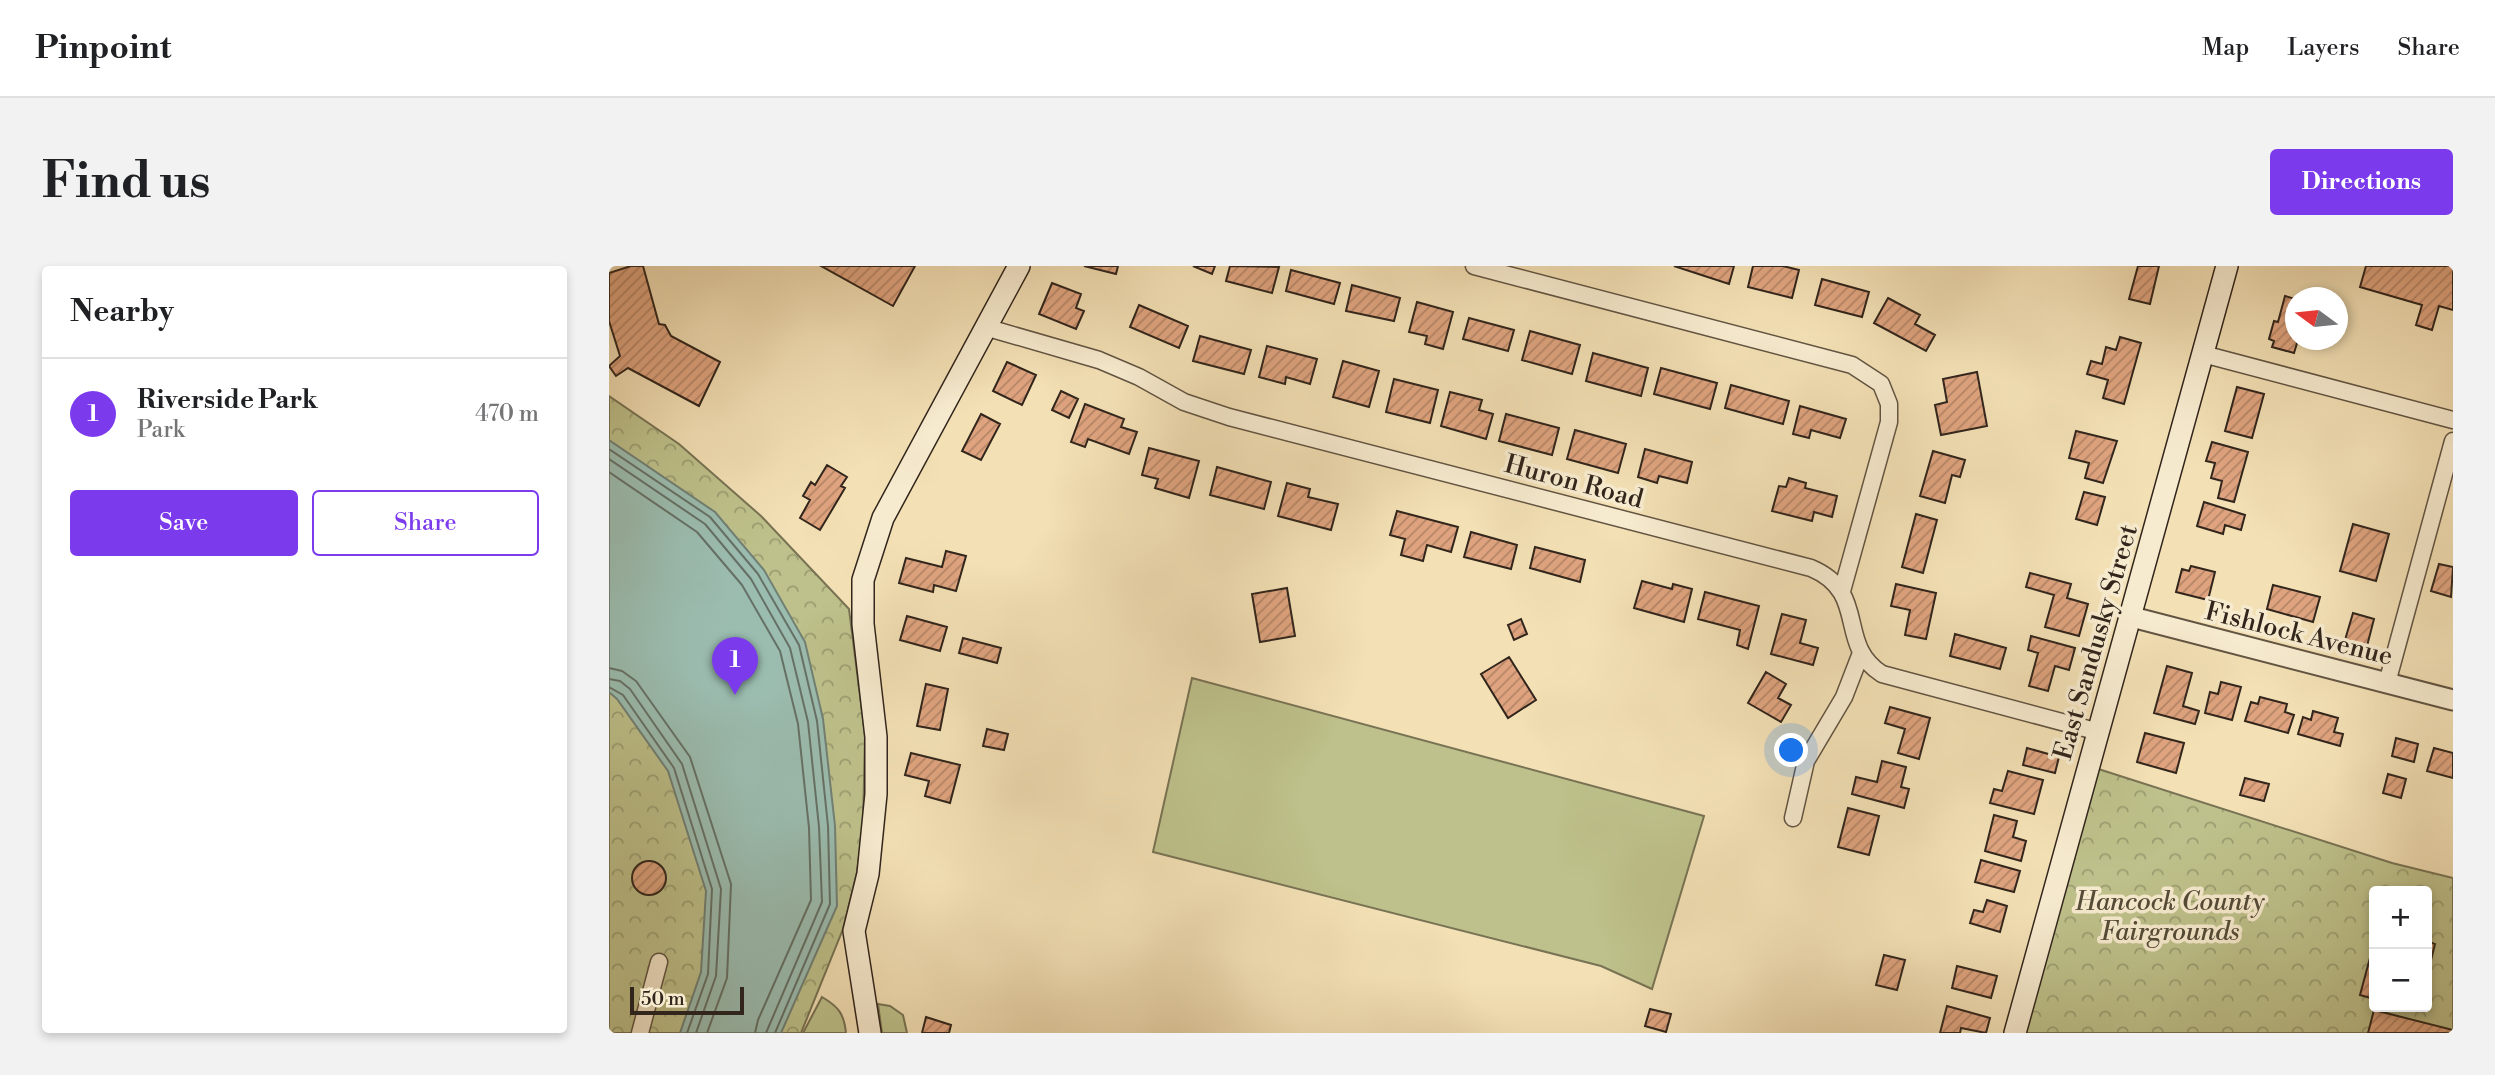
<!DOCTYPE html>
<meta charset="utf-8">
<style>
body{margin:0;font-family:"Libre Bodoni",serif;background:#f2f2f2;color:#202124}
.controls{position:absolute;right:21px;bottom:21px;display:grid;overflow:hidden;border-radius:7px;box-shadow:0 4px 10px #0003}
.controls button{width:63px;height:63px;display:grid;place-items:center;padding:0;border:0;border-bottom:2px solid #e0e0e0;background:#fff;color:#202124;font:35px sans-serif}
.compass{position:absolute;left:1676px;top:21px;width:63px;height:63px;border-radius:50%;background:#fff;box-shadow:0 4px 10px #0003;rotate:285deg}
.scale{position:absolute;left:21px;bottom:18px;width:114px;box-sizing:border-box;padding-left:7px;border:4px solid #31251c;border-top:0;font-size:19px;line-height:24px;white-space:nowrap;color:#31251c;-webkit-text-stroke:5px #f7ebcf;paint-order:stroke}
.you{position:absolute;left:1183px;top:485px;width:24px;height:24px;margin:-18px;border:5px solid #fff;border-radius:50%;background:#1a73e8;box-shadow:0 0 0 10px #1a73e833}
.badge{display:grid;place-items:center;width:46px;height:46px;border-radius:50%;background:#7c3aed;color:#fff;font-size:23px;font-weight:700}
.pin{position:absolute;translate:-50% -58px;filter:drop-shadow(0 2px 4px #0008)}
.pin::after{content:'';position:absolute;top:37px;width:24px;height:21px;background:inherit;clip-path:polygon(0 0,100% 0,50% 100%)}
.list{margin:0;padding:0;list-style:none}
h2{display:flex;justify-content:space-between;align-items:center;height:91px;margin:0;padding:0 28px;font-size:30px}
h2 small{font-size:23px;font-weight:400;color:#757577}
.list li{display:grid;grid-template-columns:46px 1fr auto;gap:21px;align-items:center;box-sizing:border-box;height:112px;padding:0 28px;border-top:2px solid #e0e0e0}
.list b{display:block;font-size:26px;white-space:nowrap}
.list p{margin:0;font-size:23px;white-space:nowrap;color:#757577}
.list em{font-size:23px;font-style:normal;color:#757577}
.actions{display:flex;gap:14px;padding:21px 28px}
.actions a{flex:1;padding:16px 0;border:2px solid #7c3aed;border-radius:7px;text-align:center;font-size:24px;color:#7c3aed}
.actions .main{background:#7c3aed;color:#fff}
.map{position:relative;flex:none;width:1844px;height:767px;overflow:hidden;border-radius:7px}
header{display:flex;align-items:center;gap:42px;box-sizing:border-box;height:98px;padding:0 35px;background:#fff;border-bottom:2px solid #e0e0e0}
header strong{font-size:33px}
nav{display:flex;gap:38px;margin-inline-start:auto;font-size:24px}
.intro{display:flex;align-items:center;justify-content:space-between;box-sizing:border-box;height:168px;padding:0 42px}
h1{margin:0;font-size:49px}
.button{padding:18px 32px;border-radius:7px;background:#7c3aed;color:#fff;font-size:24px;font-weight:700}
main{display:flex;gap:42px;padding:0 42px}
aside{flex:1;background:#fff;border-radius:7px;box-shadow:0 4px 10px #0003}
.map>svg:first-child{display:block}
.green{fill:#bec18b;stroke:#787354;stroke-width:2}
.forest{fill:url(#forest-crowns);stroke:#787354;stroke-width:2;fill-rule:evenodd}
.water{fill:#9bbdb0;stroke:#718075;stroke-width:2}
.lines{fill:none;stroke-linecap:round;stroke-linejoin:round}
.shore{stroke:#667166;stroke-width:2}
.building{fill:url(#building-hatch);stroke:#31251c;stroke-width:2}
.minor-casing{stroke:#625442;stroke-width:19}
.tertiary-casing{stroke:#625442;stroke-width:23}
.secondary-casing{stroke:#31251c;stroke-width:24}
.minor{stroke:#f7ebcf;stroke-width:16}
.tertiary{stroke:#f7ebcf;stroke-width:19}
.secondary{stroke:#f7ebcf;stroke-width:21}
.labels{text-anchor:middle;stroke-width:7;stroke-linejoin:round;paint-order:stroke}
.street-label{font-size:26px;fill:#31251c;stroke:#f7ebcf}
.park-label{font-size:26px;font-style:italic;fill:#544c38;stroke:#f7ebcf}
</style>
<header>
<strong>Pinpoint</strong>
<nav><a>Map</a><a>Layers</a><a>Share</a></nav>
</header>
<div class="intro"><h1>Find us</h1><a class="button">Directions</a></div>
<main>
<aside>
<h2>Nearby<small></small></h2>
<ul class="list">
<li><span class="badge">1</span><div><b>Riverside Park</b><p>Park</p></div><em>470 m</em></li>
</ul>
<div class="actions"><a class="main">Save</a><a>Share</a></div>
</aside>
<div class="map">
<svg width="1844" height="767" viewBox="0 0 1844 767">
<defs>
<pattern id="forest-crowns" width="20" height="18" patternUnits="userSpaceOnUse" patternTransform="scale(1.75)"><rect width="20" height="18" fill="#bec18b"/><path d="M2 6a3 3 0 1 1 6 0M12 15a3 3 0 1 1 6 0" fill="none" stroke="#9b9d71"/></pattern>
<pattern id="building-hatch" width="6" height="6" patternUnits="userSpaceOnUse" patternTransform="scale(1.75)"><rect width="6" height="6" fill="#dfa47f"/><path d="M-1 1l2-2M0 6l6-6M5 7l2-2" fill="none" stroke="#b58567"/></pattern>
</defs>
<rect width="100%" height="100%" fill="#f3e0b5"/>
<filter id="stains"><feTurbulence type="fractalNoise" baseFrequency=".00286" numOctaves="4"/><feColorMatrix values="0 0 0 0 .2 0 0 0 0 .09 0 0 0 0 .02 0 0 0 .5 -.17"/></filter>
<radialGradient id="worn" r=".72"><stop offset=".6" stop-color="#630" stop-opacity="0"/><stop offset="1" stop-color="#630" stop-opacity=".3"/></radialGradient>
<path class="green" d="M583,412L1095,550L1043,723L992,700L544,586Z
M213,731C230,741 235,748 237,767H194Z
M269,738L281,740L294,749L298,767H273Z"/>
<path class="forest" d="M0,130L70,178L152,250L240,343L256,469L254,561L248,606L234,663L192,767H0Z
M1480,500L1783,597L1844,612V767H1406ZM1765,625H1818V741H1765Z"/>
<path class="water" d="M0,174L106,246L155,304L196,376L214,453L226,560L228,640L172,767H71L92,706L97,625L59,505L8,433L0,426Z"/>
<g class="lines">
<path class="shore" d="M0,183L101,251L149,308L190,379L208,455L219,560L221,638L166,767
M0,193L96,258L142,313L181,382L199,456L210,561L213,636L157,767
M0,206L88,266L133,319L171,385L189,458L200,562L202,634L149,754L146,767
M0,402L13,405L27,415L81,491L122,618L118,712L98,767
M0,413L11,415L21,423L73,498L112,623L107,710L87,767
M0,421L14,429L65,502L103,623L99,708L78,767"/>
</g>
<path class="building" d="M22,0H34L50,58L56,59L62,70L111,96L90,140L19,102L7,110L0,100L11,90L0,55V7Z
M212,0H306L284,40Z
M475,0H509L507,8Z
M584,0H606L603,8Z
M621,0L670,1L663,27L617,15Z
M1065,0H1125L1120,18Z
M1144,0H1174L1190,4L1183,32L1139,21Z
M1529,0H1550L1541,38L1520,33Z
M1757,0H1844V44L1830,40L1823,64L1807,59L1813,39L1751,21Z
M682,4L731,17L725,38L677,25Z
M1213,13L1260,26L1253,51L1206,39Z
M443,17L472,28L467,42L475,45L467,63L430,48Z
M743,19L791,32L785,55L737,45Z
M1676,30L1686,33V54L1682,53L1680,60L1686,62L1689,74L1685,87L1663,81L1665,75L1660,73L1665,55L1669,56Z
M1279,32L1311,49L1306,58L1326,69L1317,85L1265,57Z
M808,36L844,46L834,83L816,78L818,70L800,66Z
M530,39L579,60L570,82L521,61Z
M860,52L905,64L899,85L854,73Z
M921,65L971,79L963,108L913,94Z
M591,70L642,84L635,108L584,95Z
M1511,71L1532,77L1515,138L1494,132L1499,114L1478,108L1482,95L1493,98L1497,81L1507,84Z
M658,80L708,93L701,118L677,111L676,118L650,111Z
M984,87L1039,102L1032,130L977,115Z
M734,95L770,105L760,141L724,131Z
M398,96L427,109L413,139L384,125Z
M1052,102L1108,117L1101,143L1045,128Z
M1368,106L1378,160L1332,169L1326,139L1338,136L1334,113Z
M785,113L829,124L821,157L777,146Z
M1122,119L1180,135L1174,158L1116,142Z
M1628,121L1655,128L1643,172L1616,165Z
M452,125L469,133L460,152L443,144Z
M841,126L873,134L870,144L884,148L877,173L832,160Z
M476,138L515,153L512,161L528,166L520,188L479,173L476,181L462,176Z
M1191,140L1237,153L1231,172L1202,164L1200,172L1184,168Z
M372,148L391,158L372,194L353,185Z
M897,148L950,162L943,189L890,175Z
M966,164L1017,178L1009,207L958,193Z
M1467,165L1508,175L1494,217L1476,212L1480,197L1460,192Z
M1603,176L1639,186L1625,236L1609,232L1613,215L1602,212L1606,197L1597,195Z
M540,182L590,195L580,232L546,222L549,213L533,209Z
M1036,183L1083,196L1078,217L1050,210L1048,217L1029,211Z
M1324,185L1356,194L1351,211L1343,209L1336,237L1311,230Z
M218,199L238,211L232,220L236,222L211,264L191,252L201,234L194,230L202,216L206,219Z
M608,201L662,216L655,243L601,229Z
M1180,212L1197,217L1196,222L1228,230L1223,251L1205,246L1203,255L1163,245L1170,220L1177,221Z
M678,217L701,223L699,231L729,238L722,264L669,250Z
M1475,226L1496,231L1488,259L1467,253Z
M1595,236L1636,249L1632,264L1616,259L1614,268L1588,260Z
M788,245L849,261L842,286L818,279L814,295L792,289L796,273L781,269Z
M1307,248L1328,254L1314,307L1293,301Z
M1744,258L1780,268L1767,315L1731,305Z
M862,266L908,279L902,303L855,291Z
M926,281L976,294L971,316L921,302Z
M337,285L357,290L347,325L325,319L324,326L290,317L297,292L333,301Z
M1830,298L1844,301L1842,331L1822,325Z
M1582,300L1606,306L1599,334L1567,326L1573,303L1580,305Z
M1421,307L1462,318L1458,332L1479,338L1470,370L1436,361L1445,329L1417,321Z
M1033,315L1063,323L1064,318L1083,323L1075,356L1025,342Z
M1287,318L1327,327L1317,373L1296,369L1301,344L1282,340Z
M1664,319L1711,331L1704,356L1658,343Z
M678,322L686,370L651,376L643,328Z
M1096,326L1150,340L1139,383L1128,379L1131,364L1089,353Z
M1744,347L1765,353L1758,380L1736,374Z
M1173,348L1197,354L1191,377L1209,382L1204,399L1162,388Z
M298,350L338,361L331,385L291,374Z
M912,353L918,368L905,374L899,359Z
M1346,368L1397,382L1391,403L1341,390Z
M1422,370L1466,382L1460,404L1446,400L1439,425L1420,420L1429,387L1419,384Z
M354,372L392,382L388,397L350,387Z
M900,391L927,434L899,452L872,408Z
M1558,400L1583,407L1574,440L1590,445L1586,458L1545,447Z
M1157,406L1177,418L1169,432L1182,439L1172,456L1139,437Z
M1612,416L1632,421L1623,454L1596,447L1601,426L1609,428Z
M317,418L339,423L331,464L308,460Z
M1651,431L1678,438L1676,446L1685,449L1679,467L1636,455L1642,436L1649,438Z
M1281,441L1321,452L1310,493L1289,487L1296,463L1276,457Z
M1704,445L1729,452L1725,466L1734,468L1731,480L1689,468L1694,451L1702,454Z
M378,463L399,468L395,484L374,480Z
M1536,467L1575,477L1567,507L1528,496Z
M1787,472L1809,478L1805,496L1783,490Z
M1418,482L1450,491L1446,507L1414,499Z
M1825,482L1844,487V512L1818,505Z
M302,487L351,499L341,537L316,530L320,515L296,509Z
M1273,495L1297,501L1292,521L1300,523L1295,542L1243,528L1247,511L1268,516Z
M1399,505L1434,514L1425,548L1381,537L1385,523L1393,525Z
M1779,508L1797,513L1792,532L1774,527Z
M1636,512L1660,518L1655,535L1631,529Z
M1239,542L1270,550L1260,589L1229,581Z
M1385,549L1408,555L1404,571L1417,575L1412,595L1376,585Z
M1372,594L1411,605L1405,626L1366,616Z
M23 612a17 17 0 1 1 34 0a17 17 0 1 1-34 0Z
M1378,634L1398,640L1391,666L1361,657L1365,644L1374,646Z
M1818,675L1826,678L1818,710Z
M1765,677V733L1751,729Z
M1275,689L1296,694L1288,724L1267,719Z
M1348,700L1388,710L1382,732L1343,722Z
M1338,740L1381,752L1377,767L1352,762L1351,767H1331Z
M1041,743L1062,748L1057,766L1036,760Z
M1765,744L1844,764V767H1759Z
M317,751L342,759L340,767H313Z"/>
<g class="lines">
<defs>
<path id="minor" d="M865,0L1243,99L1272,118L1280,138V156L1233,325
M376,61L490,94L530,111L575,136L620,151L1202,302C1261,327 1226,378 1273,408L1490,466
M1594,88L1844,154
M1778,417L1844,175
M1184,552L1197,495L1235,431L1252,387
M31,767L50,696"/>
<path id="tertiary" d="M1523,351L1844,434"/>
<path id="secondary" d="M261,767L245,665L259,608L267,528V471L254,358V314L274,252L410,0
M1406,767L1618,0"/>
</defs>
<use href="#minor" class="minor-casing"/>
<use href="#tertiary" class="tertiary-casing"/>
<use href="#secondary" class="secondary-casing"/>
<use href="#minor" class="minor"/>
<use href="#tertiary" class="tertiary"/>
<use href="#secondary" class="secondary"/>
</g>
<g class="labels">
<g class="street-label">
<text transform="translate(965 215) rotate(15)" y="9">Huron Road</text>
<text transform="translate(1690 367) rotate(14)" y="9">Fishlock Avenue</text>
<text transform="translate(1486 376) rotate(-74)" y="9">East Sandusky Street</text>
</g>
<g class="park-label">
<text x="1561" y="644">Hancock County<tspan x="1561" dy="30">Fairgrounds</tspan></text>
</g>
</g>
<rect width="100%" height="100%" filter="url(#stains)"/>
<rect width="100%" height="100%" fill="url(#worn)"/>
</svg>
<div class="controls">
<button>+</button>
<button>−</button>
</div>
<svg class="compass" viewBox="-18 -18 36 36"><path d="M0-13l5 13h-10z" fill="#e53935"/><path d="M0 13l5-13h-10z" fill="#757577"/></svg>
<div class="scale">50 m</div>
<div class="you"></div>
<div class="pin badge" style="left:126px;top:429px">1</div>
</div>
</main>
